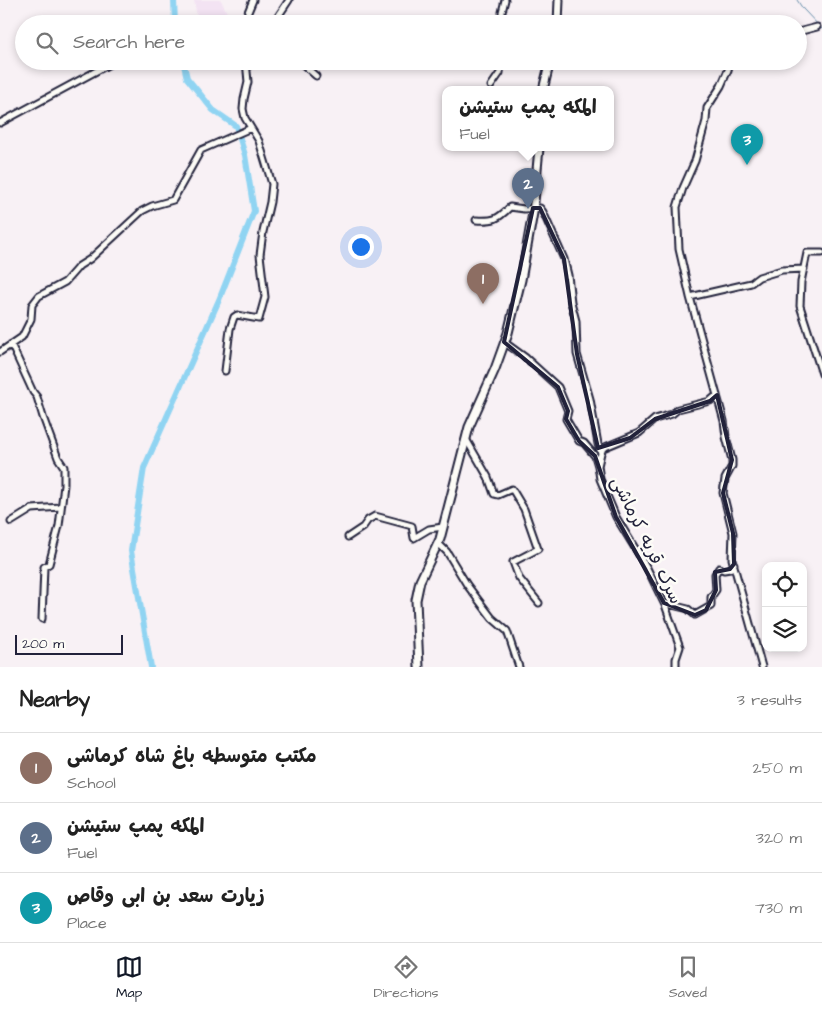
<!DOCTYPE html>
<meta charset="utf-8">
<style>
body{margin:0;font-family:"Architects Daughter","Playpen Sans Arabic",sans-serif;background:#f6f6f6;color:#222}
.controls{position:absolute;right:15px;bottom:15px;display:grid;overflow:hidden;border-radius:10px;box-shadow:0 2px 8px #0003}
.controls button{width:45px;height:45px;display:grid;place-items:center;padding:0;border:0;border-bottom:1px solid #e0e0e0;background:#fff;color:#222;font:25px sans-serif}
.scale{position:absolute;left:15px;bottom:12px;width:108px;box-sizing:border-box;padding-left:5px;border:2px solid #22223b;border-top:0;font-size:14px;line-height:18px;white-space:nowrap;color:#22223b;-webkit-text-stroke:4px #fdfcf7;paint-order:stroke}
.you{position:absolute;left:360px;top:246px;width:18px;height:18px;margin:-12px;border:4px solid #fff;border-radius:50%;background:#1a73e8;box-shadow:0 0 0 8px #1a73e833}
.badge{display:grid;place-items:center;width:32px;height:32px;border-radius:50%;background:#111827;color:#fff;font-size:16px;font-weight:700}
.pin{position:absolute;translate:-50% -41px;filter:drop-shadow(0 1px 2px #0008)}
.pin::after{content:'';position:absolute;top:26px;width:18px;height:15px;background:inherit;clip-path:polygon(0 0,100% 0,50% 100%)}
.popup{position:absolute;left:442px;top:86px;width:172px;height:65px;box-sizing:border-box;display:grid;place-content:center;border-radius:10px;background:#fff;filter:drop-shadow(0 1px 4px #0005);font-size:16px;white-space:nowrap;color:#767676}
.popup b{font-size:19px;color:#222}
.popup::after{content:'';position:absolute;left:50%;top:100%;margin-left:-10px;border:10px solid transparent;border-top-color:#fff}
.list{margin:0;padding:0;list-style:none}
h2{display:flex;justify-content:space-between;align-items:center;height:65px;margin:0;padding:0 20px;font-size:21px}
h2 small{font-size:16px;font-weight:400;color:#767676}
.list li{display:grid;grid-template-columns:32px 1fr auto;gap:15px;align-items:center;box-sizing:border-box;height:70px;padding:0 20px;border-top:1px solid #e0e0e0}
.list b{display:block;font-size:19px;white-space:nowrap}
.list p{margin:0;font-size:16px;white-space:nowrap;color:#767676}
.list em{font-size:16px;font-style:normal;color:#767676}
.icon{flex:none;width:28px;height:28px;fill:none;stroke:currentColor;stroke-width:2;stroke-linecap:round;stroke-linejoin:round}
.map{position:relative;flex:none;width:822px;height:667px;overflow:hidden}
.search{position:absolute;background:#fff;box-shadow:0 2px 8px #0003;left:15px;right:15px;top:15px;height:55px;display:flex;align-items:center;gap:12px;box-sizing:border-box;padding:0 18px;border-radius:28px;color:#767676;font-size:19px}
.sheet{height:275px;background:#fff}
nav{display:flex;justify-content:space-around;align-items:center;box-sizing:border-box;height:70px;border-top:1px solid #e0e0e0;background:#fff;font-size:14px;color:#767676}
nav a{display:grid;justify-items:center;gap:2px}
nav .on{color:#111827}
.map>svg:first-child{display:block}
.built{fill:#f3e3f3}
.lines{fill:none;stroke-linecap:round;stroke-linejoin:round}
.stream{stroke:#648da9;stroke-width:1}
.river{stroke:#90d4f2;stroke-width:6}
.minor-casing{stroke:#22223b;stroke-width:9}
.highway-casing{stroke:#22223b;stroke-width:11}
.minor{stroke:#fdfcf7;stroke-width:5}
.highway{stroke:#fdfcf7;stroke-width:7}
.marked{fill:none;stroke:#22223b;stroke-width:4;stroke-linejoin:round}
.labels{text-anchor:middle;stroke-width:5;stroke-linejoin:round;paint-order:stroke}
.street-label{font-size:18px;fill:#22223b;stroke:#fdfcf7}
</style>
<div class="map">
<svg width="822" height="667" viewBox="0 0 822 667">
<rect width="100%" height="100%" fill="#f8f1f5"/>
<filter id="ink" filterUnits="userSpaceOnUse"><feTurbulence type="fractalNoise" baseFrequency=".02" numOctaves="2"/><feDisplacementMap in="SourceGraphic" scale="10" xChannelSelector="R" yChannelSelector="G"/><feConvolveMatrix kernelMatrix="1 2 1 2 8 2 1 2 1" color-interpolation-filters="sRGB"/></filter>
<g filter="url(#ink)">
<path class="built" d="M194,0H221L232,24H198Z"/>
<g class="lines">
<path class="stream" d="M797,0L803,9L822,29"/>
<path class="river" d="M174,0L175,24
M151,667L131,551L144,468L219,300L254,211L245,155L236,126L213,110L187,78L183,61"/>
<defs>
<path id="minor" d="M243,24L253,0
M273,24L289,0
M502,24V12L505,0
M798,32L817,27
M299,61L316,76
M730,61L728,70L721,86L707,108L706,121L695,161L683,188L677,207L679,249L690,297L724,421L726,437L732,460V466L725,479L723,493L733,533L732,559L762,667
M491,86L500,73L501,61
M0,123L115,61
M476,220C494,221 497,220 510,207L524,209L540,208L543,212L564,259L568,275L571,302L576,321L577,354L590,399L598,444L601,453L598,466
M822,253H807L801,282L800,306L822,374
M690,297L751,283L759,277L782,270L804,269
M504,342L526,358L558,387L568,411L566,419L579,441L584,443L595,456L598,466L600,479L616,517L647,568L665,605L680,647L676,659V667
M11,344L33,392L37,397L43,417L58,458L64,467V485L59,526L49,564L44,567L42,619
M0,352L22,337L31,319L32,305L39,296L65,282L79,266L90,259L142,211L152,206L173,200L201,150L251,128
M225,371L230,329L234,317L237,315L259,319L265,297L260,255L263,232L270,202L272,184L259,141L245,118L243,109L244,99L248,82L246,61
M466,439L488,477L494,494L498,495L512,489L524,509L538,549L513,562L519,578L539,603
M601,453L603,448L639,433L655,419L672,414L678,409L710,401L717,395
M11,522L32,509L61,507
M348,537L363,527L368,520L375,516L412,526L414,538L429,529L443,527
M438,543L447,552L467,585L492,618L507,631L519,667
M664,603L688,609L695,615L711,606V597L716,590L715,574L719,568L724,570L730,569L734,564"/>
<path id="highway" d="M558,24L559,0
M543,90L550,61
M419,667L416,600L420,581L440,539L469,427L495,369L508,333L521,280L533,213L539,148"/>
</defs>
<use href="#minor" class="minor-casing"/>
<use href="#highway" class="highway-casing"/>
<use href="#minor" class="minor"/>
<use href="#highway" class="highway"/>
</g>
</g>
<path class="marked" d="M533,208H540L564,259L577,354L598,448L630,438L655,419L710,401L717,395L732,460L723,493L733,533L734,564L730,569L715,572L716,590L706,610L695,615L664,603L616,517L595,456L579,441L566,419L568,411L558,387L504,342Z"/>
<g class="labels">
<g class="street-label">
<text transform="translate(647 540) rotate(64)" y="6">سرک قریه کرماشی</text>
</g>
</g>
</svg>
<div class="controls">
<button><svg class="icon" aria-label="locate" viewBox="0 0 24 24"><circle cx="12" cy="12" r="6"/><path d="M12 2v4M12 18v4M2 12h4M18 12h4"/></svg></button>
<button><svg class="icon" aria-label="layers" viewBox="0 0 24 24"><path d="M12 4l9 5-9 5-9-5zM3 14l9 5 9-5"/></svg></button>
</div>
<div class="scale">200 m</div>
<div class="you"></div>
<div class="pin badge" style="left:483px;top:304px;background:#8d6e63">1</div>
<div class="pin badge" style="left:528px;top:209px;background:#5c6f8a">2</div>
<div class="popup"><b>المکه پمپ ستیشن</b>Fuel</div>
<div class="pin badge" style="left:747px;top:165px;background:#0f9aa8">3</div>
<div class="search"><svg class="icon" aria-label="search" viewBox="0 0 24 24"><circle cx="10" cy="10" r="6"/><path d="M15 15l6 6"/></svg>Search here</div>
</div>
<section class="sheet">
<h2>Nearby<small>3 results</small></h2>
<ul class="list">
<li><span class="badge" style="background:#8d6e63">1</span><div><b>مکتب متوسطه باغ شاه کرماشی</b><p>School</p></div><em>250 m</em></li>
<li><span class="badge" style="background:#5c6f8a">2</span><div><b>المکه پمپ ستیشن</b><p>Fuel</p></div><em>320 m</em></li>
<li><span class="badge" style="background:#0f9aa8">3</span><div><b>زیارت سعد بن ابی وقاص</b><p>Place</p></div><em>730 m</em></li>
</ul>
</section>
<nav>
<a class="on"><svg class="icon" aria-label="map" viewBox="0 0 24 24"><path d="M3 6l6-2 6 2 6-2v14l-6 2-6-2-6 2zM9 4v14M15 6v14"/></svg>Map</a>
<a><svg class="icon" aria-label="directions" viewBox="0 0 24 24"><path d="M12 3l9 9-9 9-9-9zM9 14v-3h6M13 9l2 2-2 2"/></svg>Directions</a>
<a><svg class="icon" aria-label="saved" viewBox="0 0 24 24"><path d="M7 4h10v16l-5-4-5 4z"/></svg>Saved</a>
</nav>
